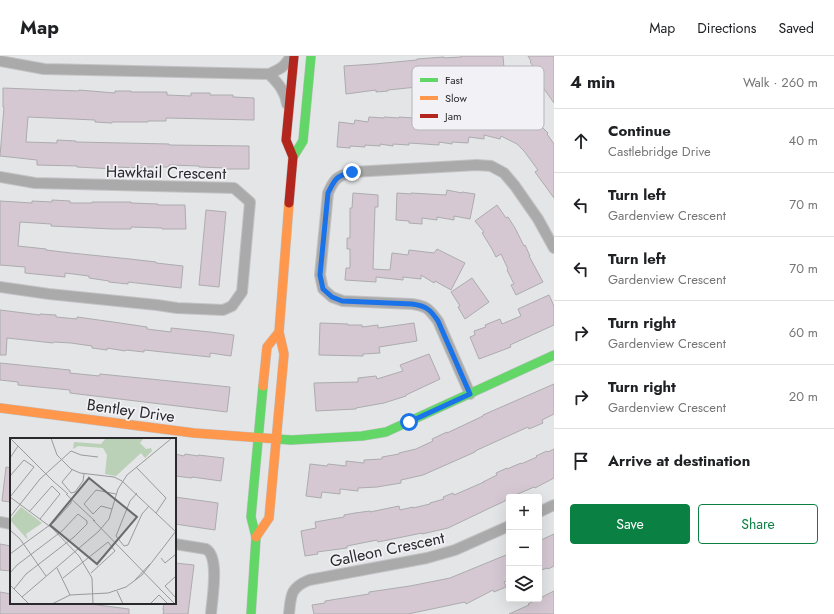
<!DOCTYPE html>
<meta charset="utf-8">
<style>
body{margin:0;font-family:Jost,sans-serif;background:#f6f6f6;color:#202124}
.controls{position:absolute;right:12px;bottom:12px;display:grid;overflow:hidden;border-radius:4px;box-shadow:0 4px 16px #0002}
.controls button{width:36px;height:36px;display:grid;place-items:center;padding:0;border:0;border-bottom:1px solid #e0e0e0;background:#fff;color:#202124;font:20px sans-serif}
.stop{position:absolute;width:12px;height:12px;margin:-9px;border:3px solid #1a73e8;border-radius:50%;background:#fff}
.stop.end{background:#1a73e8;border-color:#fff;box-shadow:0 1px 4px #0008}
.list{margin:0;padding:0;list-style:none}
h2{display:flex;justify-content:space-between;align-items:center;height:52px;margin:0;padding:0 16px;font-size:17px}
h2 small{font-size:13px;font-weight:400;color:#757577}
.list li{display:grid;grid-template-columns:26px 1fr auto;gap:12px;align-items:center;box-sizing:border-box;height:64px;padding:0 16px;border-top:1px solid #e0e0e0}
.list b{display:block;font-size:15px;white-space:nowrap}
.list p{margin:0;font-size:13px;white-space:nowrap;color:#757577}
.list em{font-size:13px;font-style:normal;color:#757577}
.actions{display:flex;gap:8px;padding:12px 16px}
.actions a{flex:1;padding:9px 0;border:1px solid #0b8043;border-radius:4px;text-align:center;font-size:14px;color:#0b8043}
.actions .main{background:#0b8043;color:#fff}
.icon{flex:none;width:22px;height:22px;fill:none;stroke:currentColor;stroke-width:2;stroke-linecap:round;stroke-linejoin:round}
.map{position:relative;flex:none;width:554px;height:558px;overflow:hidden}
header{display:flex;align-items:center;gap:24px;box-sizing:border-box;height:56px;padding:0 20px;background:#fff;border-bottom:1px solid #e0e0e0}
header strong{font-size:19px}
nav{display:flex;gap:22px;margin-inline-start:auto;font-size:14px}
main{display:flex}
aside{flex:1;background:#fff}
.map>svg:first-child{display:block}
.building{fill:#d5c8d3;stroke:#acacad}
.lines{fill:none;stroke-linecap:round;stroke-linejoin:round}
.street-casing{stroke:#c3c3c5;stroke-width:12}
.fast-casing{stroke:#c3c3c5;stroke-width:10}
.slow-casing{stroke:#c3c3c5;stroke-width:10}
.jam-casing{stroke:#c3c3c5;stroke-width:10}
.street{stroke:#abaaab;stroke-width:10}
.fast{stroke:#63d668;stroke-width:9}
.slow{stroke:#ff974d;stroke-width:9}
.jam{stroke:#b3261e;stroke-width:9}
.route{stroke:#1a73e8;stroke-width:5}
.labels{text-anchor:middle;stroke-width:3.5;stroke-linejoin:round;paint-order:stroke}
.street-label{font-size:16px;fill:#2a2a2c;stroke:#f1f1f6}
.inset-road{fill:none;stroke:#9a9a9c;stroke-width:1}
.view{fill:#6b6b6d;fill-opacity:0.15;stroke:#6b6b6d;stroke-width:2}
.inset-edge{fill:none;stroke:#2a2a2c;stroke-width:2}
.key{fill:#f1f1f6;stroke:#b5b5b9;stroke-width:1}
.key-label{font-size:11px;fill:#2a2a2c}
</style>
<header>
<strong>Map</strong>
<nav><a>Map</a><a>Directions</a><a>Saved</a></nav>
</header>
<main>
<div class="map">
<svg width="554" height="558" viewBox="0 0 554 558">
<rect width="100%" height="100%" fill="#e4e5e7"/>
<path class="building" d="M461,0H503L505,24L477,27V26L460,27L461,28L449,29V28L417,30V31L388,34V35L376,36V34L346,38L344,10L374,8L417,4V3L444,1V2L461,1Z
M528,0H554V47L537,23L541,21L530,6L531,5Z
M3,32L79,35V34L115,37V35H131V36H167V39L191,40V37H210V39H233V41L254,42V64L166,62V65H148V66H112V67L95,66V64L28,61L26,86L57,87V84L76,85V86L169,88V89L249,90V113H226V112L199,111V110L169,109V111H142V112L115,111V113L77,111V110L37,109V104L0,100L4,51H3Z
M492,51L515,57L516,55L535,64L548,77L547,78L554,88V142L535,116L538,114L524,95L517,88L501,80L500,83L484,79V83L469,81L468,87L452,86V88L439,86V89L409,87V89L393,88V90L380,88V90L365,89V91L350,90V92L337,91L339,66L354,68L355,64L368,66L369,61L384,62V61L399,62V61L429,63V60L458,62V59L472,61L473,54L491,55Z
M447,134L462,137V136L475,138L470,163L454,160V164L437,161V164L422,162V168L409,167V165L396,164L397,137L411,138V137L446,139Z
M353,137L378,139V151H375L373,213L390,214L392,197L408,199L409,194L434,197L437,193L465,207L451,234L435,225L434,227L421,219V223L403,221V224L376,221V226L345,224L346,212H350V193H347V182H350V152H352Z
M52,144L70,145V147H92V146H131V147L158,148V149H185L186,173H162V172L131,171V173H112L51,170V168L20,166L18,190L46,193V194L71,197L130,203L156,206V207L183,210L181,232L128,226V228L109,226V225L89,222V220L65,217V221L25,217V211L0,209V145L32,147V145L52,146Z
M497,149L506,162L508,161L515,172L524,190L525,189L530,200H529L543,226L516,239L511,229L514,228L507,214L508,213L501,198L496,201L492,193L482,177L484,176L475,165Z
M206,154L226,156L219,231L199,229Z
M472,222L489,246L465,263L458,251L460,250L451,236Z
M549,239L554,250V269L510,289L511,291L479,303L470,281L475,279L474,275L486,271L485,269L500,263L502,268L521,260L518,253Z
M0,254L40,259V258L56,259V261L77,263V261L113,266L147,271V273L171,276V272L210,276L234,279L231,300L210,297V301L144,294V296L126,294L125,295L107,292V294L92,292V290L71,287L54,286L53,287L35,285L7,282L6,299H0Z
M320,267L348,268V269H362V271L378,269V272L414,267L417,285L379,291L380,297L363,298V300L319,299Z
M429,298L440,323L406,339V340L384,347L356,352V353L316,355L314,327L358,326V322L376,320L377,323L403,315L400,309Z
M0,307L70,314V317L99,320L100,318L230,331L227,356L70,337V334L18,329V326L0,324Z
M554,328V358L542,364L543,367L529,373L528,371L475,395V396L423,419L401,424V427L377,431L358,432V435L340,433V438L322,436L321,442L306,440L310,408L327,410L328,408L346,410V405L364,407V404L382,403V401L399,398V397L416,393L433,385L432,383L447,376V377L483,360V359Z
M554,393V422L535,432L534,431L511,441H509V442L505,444V445L492,451L448,472L422,478V477L378,486L377,484L347,490V492L317,496L318,498L305,500L301,475L316,472L315,466L344,461V459L355,457L370,455V456L399,450L400,454L413,451V452L430,448V447L444,443L443,441L453,437L454,439L484,426H483L497,419L496,417L507,412V413L521,407V408L537,401L536,400L547,395L548,396Z
M175,398L184,400L185,398L198,400V399L224,402L221,425L192,421V422L175,420Z
M6,411L11,412V446L2,445Z
M175,441L218,447L215,474L175,468Z
M554,478V510L548,513L547,512L539,515V485Z
M0,488L11,490V515L0,514Z
M506,499L509,505V524L504,526L506,531L494,536L493,534L466,548L465,546L408,558H314L312,549L325,547V545L369,538V536L410,530L450,522Z
M175,507L194,509L188,558H163L164,554H163L164,547H175Z
M554,535V558H509L529,549L528,548Z
M0,536L11,538V547H82L129,553V558H0Z"/>
<g class="lines">
<defs>
<path id="street" d="M0,5L44,13L269,18C282,12 283,12 291,0
M269,18C278,27 285,35 287,48
M0,121L35,127L234,132L250,146L242,236L232,250L223,254L177,252L157,249L49,238L0,231
M470,338L438,265C429,253 427,250 412,248L343,245L332,241L323,233L320,219L328,137C334,123 337,120 352,116L477,109L491,110L504,117L515,130L538,163L554,192
M539,456L554,449
M0,466L11,468
M175,488L206,493C220,501 212,543 211,558
M289,558C291,539 290,532 309,524L427,502L455,494L509,470"/>
<path id="fast" d="M293,101L303,85L311,0
M277,383L291,384L362,380L386,376L554,299
M251,558L256,481L251,461L263,330"/>
<path id="slow" d="M263,330L267,291L279,276
M0,352L194,377L277,383
M256,481L269,462L284,298L279,276L289,147"/>
<path id="jam" d="M289,147L293,101L286,84L294,0"/>
</defs>
<use href="#street" class="street-casing"/>
<use href="#fast" class="fast-casing"/>
<use href="#slow" class="slow-casing"/>
<use href="#jam" class="jam-casing"/>
<use href="#street" class="street"/>
<use href="#fast" class="fast"/>
<use href="#slow" class="slow"/>
<use href="#jam" class="jam"/>
</g>
<g class="lines">
<path class="route" d="M352,116C336,120 335,123 328,137L320,219L323,233L332,241L342,245L412,248C426,250 430,253 438,265L470,338L409,366"/>
</g>
<g class="labels">
<g class="street-label">
<text transform="translate(166 116) rotate(1)" y="6">Hawktail Crescent</text>
<text transform="translate(131 354) rotate(8)" y="6">Bentley Drive</text>
<text transform="translate(387 493) rotate(-12)" y="6">Galleon Crescent</text>
</g>
</g>
<g transform="translate(10 382)">
<rect width="166" height="166" fill="#e4e5e7"/>
<path d="M96,0H134L130,5L136,11L141,10L142,13L135,20L131,15L106,38L95,36L97,17L93,10L68,8L63,11L64,4L91,6ZM11,69L32,85L16,96L18,102L0,82Z" fill="#bad0b7"/>
<path class="inset-road" d="M0,0L44,44M41,0L47,17L61,31L70,35L104,39L112,43L166,94M0,20L8,8M126,29L156,60L146,75M62,32L52,44L61,55L65,54L73,43L74,36M0,38L14,22L24,29L0,59M43,43L58,56M127,55L120,63L106,98L114,108L118,107L132,76L139,68M56,56L85,83M0,59L42,90L69,118L82,140L83,166M102,71L91,68L83,76L74,66L86,52L106,56M19,74L42,48L50,56L30,81M0,79L30,41L61,13L71,17L88,19M83,82L153,154M0,92L10,101L36,138M0,116L44,84L61,65V61M151,120L155,125L166,116M47,130L60,157M0,135L7,127L52,93L68,76L77,83V86L64,99L16,136L4,151M166,138L155,148L166,160M53,140L98,104L105,113L81,135M125,142L140,126M0,147L19,166M107,153L113,166M152,153L165,166M12,159L89,93L99,81L108,51L117,37L162,0M42,166L60,157L98,155L116,149L132,137L166,93M140,166L149,157L158,166"/>
<path class="view" d="M79,40L127,79L87,126L40,87Z"/>
<rect width="166" height="166" class="inset-edge"/>
</g>
<rect x="412" y="10" width="132" height="64" rx="6" class="key"/>
<rect x="420" y="22" width="18" height="4" fill="#63d668"/>
<rect x="420" y="40" width="18" height="4" fill="#ff974d"/>
<rect x="420" y="58" width="18" height="4" fill="#b3261e"/>
<g class="key-label">
<text x="445" y="28">Fast</text>
<text x="445" y="46">Slow</text>
<text x="445" y="64">Jam</text>
</g>
</svg>
<div class="controls">
<button>+</button>
<button>−</button>
<button><svg class="icon" aria-label="layers" viewBox="0 0 24 24"><path d="M12 4l9 5-9 5-9-5zM3 14l9 5 9-5"/></svg></button>
</div>
<div class="stop" style="left:409px;top:366px"></div>
<div class="stop end" style="left:352px;top:116px"></div>
</div>
<aside>
<h2>4 min<small>Walk · 260 m</small></h2>
<ul class="list">
<li><svg class="icon" aria-label="ahead" viewBox="0 0 24 24"><path d="M12 20V5M6 11l6-6 6 6"/></svg><div><b>Continue</b><p>Castlebridge Drive</p></div><em>40 m</em></li>
<li><svg class="icon" aria-label="left" viewBox="0 0 24 24"><path d="M17 20v-9H6M10 6l-5 5 5 5"/></svg><div><b>Turn left</b><p>Gardenview Crescent</p></div><em>70 m</em></li>
<li><svg class="icon" aria-label="left" viewBox="0 0 24 24"><path d="M17 20v-9H6M10 6l-5 5 5 5"/></svg><div><b>Turn left</b><p>Gardenview Crescent</p></div><em>70 m</em></li>
<li><svg class="icon" aria-label="right" viewBox="0 0 24 24"><path d="M7 20v-9h11M14 6l5 5-5 5"/></svg><div><b>Turn right</b><p>Gardenview Crescent</p></div><em>60 m</em></li>
<li><svg class="icon" aria-label="right" viewBox="0 0 24 24"><path d="M7 20v-9h11M14 6l5 5-5 5"/></svg><div><b>Turn right</b><p>Gardenview Crescent</p></div><em>20 m</em></li>
<li><svg class="icon" aria-label="arrive" viewBox="0 0 24 24"><path d="M6 21V4h12l-3 4 3 4H6"/></svg><div><b>Arrive at destination</b></div></li>
</ul>
<div class="actions"><a class="main">Save</a><a>Share</a></div>
</aside>
</main>
